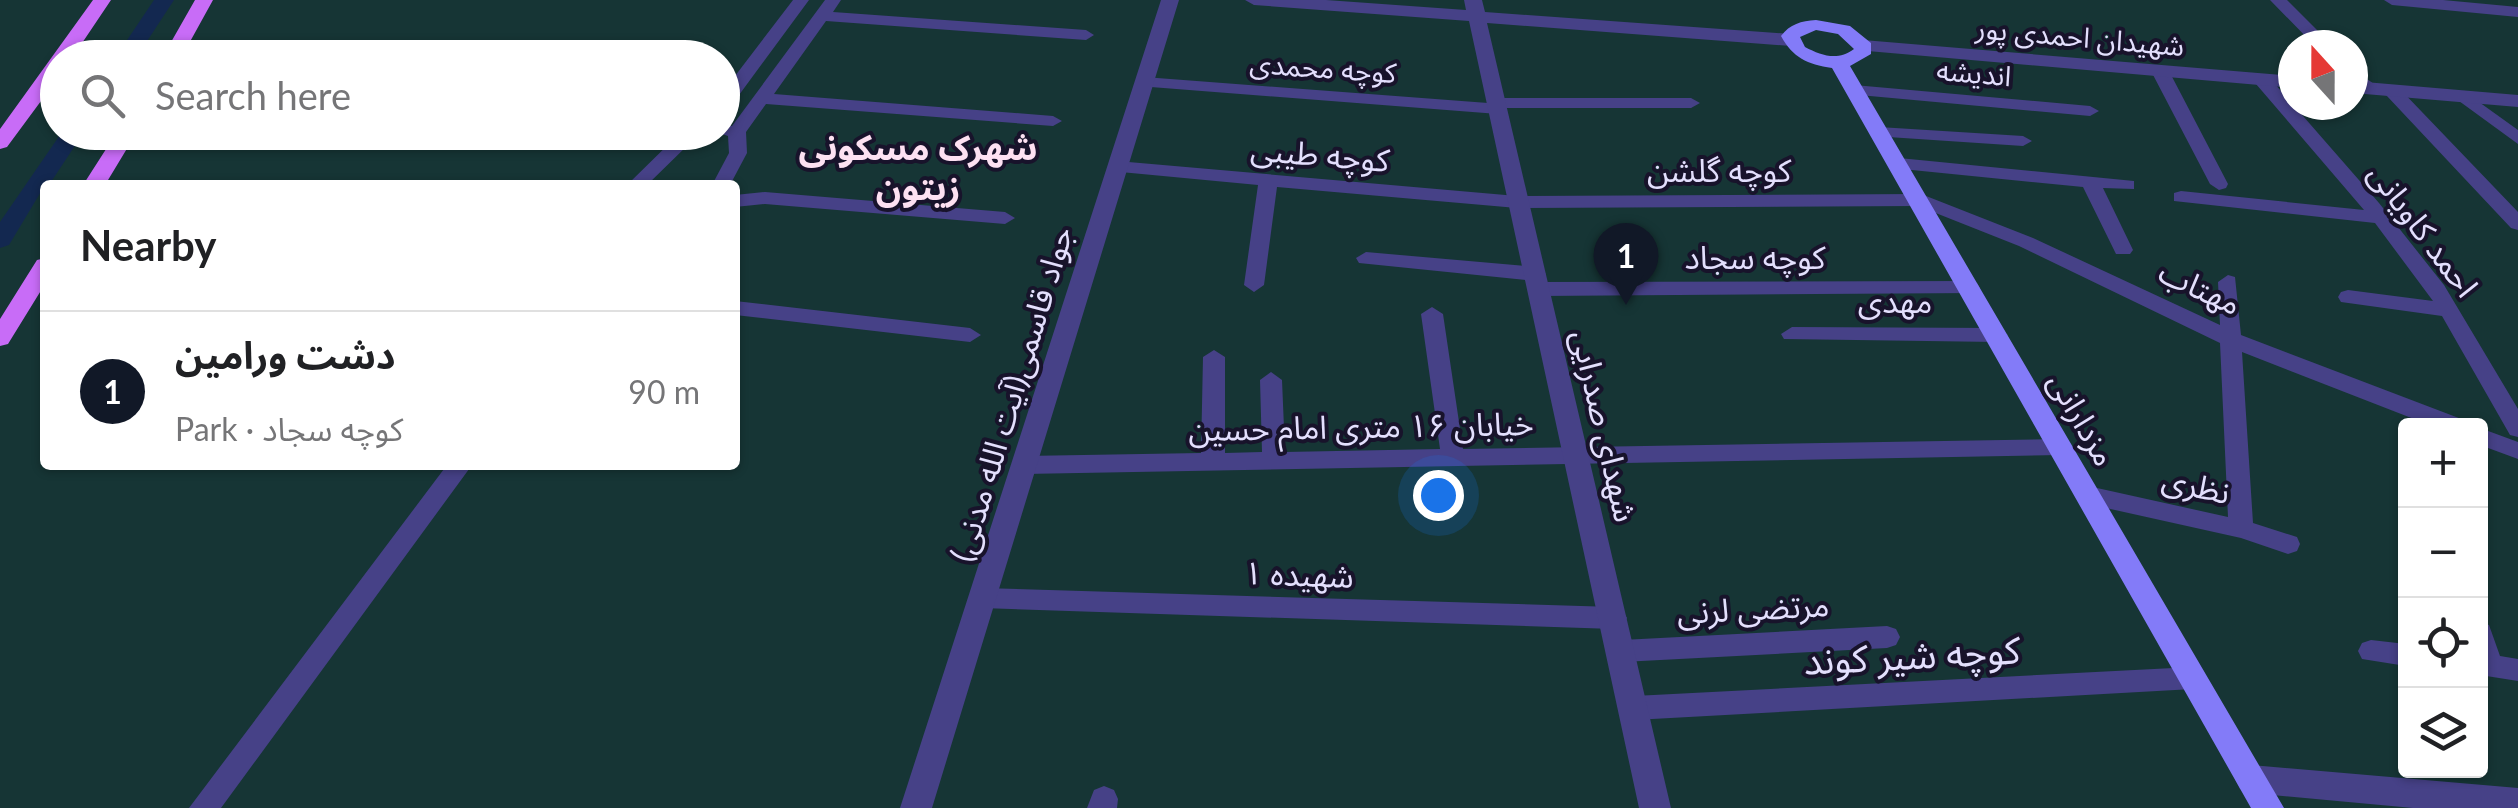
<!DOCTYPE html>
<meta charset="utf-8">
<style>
body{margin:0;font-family:Lato,"Noto Sans Arabic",sans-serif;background:#f2f2f2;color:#202124}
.controls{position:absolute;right:30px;bottom:30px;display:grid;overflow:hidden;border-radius:10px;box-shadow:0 2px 8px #0004}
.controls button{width:90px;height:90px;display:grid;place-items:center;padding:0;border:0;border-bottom:2px solid #e0e0e0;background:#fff;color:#202124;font:50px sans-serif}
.compass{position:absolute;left:2278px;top:30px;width:90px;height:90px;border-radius:50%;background:#fff;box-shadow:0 2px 8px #0004;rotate:339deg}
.you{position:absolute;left:1438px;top:495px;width:35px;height:35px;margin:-25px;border:8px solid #fff;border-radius:50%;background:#1a73e8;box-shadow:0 0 0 15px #1a73e833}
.badge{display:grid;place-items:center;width:65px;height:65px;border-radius:50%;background:#111827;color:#fff;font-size:32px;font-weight:700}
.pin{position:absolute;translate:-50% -82px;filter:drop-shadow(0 2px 5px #0008)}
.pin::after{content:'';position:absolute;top:52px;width:35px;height:30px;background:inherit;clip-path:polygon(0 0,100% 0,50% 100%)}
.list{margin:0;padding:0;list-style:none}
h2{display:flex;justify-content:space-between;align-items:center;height:130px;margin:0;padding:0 40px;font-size:42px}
h2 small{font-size:32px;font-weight:400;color:#757577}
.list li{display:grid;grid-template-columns:65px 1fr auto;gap:30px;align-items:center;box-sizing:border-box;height:160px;padding:0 40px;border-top:2px solid #e0e0e0}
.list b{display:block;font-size:38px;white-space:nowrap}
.list p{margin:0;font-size:32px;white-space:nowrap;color:#757577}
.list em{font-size:32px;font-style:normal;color:#757577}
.icon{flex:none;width:55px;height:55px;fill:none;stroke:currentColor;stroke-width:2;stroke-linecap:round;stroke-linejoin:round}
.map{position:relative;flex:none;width:2518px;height:808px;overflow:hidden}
.search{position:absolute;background:#fff;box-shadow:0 2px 8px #0004;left:40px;top:40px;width:700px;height:110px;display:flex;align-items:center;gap:25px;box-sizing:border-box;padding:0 35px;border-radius:55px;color:#757577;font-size:38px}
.panel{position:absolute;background:#fff;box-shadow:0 2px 8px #0004;left:40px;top:180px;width:700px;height:290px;border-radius:10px}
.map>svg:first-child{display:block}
.green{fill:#163535;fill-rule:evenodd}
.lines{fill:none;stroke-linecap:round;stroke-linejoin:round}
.canal{fill:#132850;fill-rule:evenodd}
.minor{fill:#464187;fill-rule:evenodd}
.tertiary{fill:#464187;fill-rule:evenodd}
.secondary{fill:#837bf8;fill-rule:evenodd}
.primary{fill:#c86cf7;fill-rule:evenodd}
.labels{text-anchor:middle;stroke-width:8;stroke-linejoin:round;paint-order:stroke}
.far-street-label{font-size:28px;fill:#e3dffd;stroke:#18132b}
.street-label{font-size:32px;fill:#e3dffd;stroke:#18132b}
.neighbourhood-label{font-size:35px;font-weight:bold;fill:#fde1f2;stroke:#18132b}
.near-street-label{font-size:38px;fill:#e3dffd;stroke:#18132b}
</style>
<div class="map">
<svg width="2518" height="808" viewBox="0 0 2518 808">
<rect width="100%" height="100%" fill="#18132b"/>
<path class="green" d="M0,0H2518V808H0ZM2293,45H2353V105H2293ZM58,58H722V132H58ZM45,185H735V465H45ZM2406,426H2480V770H2406Z"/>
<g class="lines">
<path class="canal" d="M154,0H174L136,58H115Z
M62,132H84L49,185H45L9,245L0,248V222Z"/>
<path class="minor" d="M793,0H809L728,110L722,111V93Z
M825,0H841L833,12L1086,30L1094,35L1086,40L826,21L774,94L1053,116L1062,121L1053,126L766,104L746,132L747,153L730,185H712L729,153L728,136L716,132H722V125L732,126Z
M2270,0H2287L2332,45H2314Z
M2384,0H2443L2518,7V17L2392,5Z
M2160,66L2169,71L2228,184L2226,188L2219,190L2210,184L2151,71Z
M2353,69L2374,84V92H2362L2353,83Z
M2262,75L2268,76L2379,203L2444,285L2518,409V437L2510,435L2442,316L2341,302L2338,297L2341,292L2348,290L2433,301L2375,223L2174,201V193L2181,191L2364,210L2256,84L2253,80Z
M1144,77L1488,103L1497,98H1691L1700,103L1691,108H1506L1498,114L1138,86L1135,82Z
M1854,85L2090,106L2099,111L2090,116L1848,94L1845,90Z
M2392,86L2398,87L2518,212V230L2511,228L2386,95V87Z
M2465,92L2518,130V144L2459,101L2456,97Z
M1879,127L2023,136L2032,141L2023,146L1873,136L1870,132Z
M712,132L692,141L647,185H627L680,133Z
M1899,158L2134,181V189L2103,188L2133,250L2130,254H2116L2083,187L1892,168L1890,164Z
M1117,161L1517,196L1921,194L2033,238L2220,325L2218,282L2228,275L2235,277L2241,335L2464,420L2467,426H2432L2242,352L2253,523L2297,537L2300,544L2297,551L2288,554L2241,538L2088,504L2080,501L2076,495L2080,489L2088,486L2228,517L2220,343L2019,246L1918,206L1517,208L1277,187L1264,285L1254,292L1244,285L1258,185L1110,171L1108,167Z
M765,192L1005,212L1015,218L1005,224L765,204L735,207V195Z
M1366,252L1536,267L1546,274L1536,281L1359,263L1356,258Z
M1970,281L1977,283L1980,288L1977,293L1539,296L1529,289L1539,282Z
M735,301L970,328L981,335L970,342L735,315Z
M1432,307L1443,314L1463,449L2060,439L2068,441L2072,447L2068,453L2060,455L1024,474L1016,471L1012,465L1016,459L1024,456L1201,453L1203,357L1214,350L1225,357V453L1262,452L1260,380L1271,372L1282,380L1285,452L1440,449L1421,314Z
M1792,327L1997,328L2008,335L1997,342L1784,339L1781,334Z
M2480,428L2518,442V459L2480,445Z
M447,465H472L221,808H189Z
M982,588L1614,607L1623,611L1627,618L1623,625L1614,629L982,608L973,605L969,598L973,591Z
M2480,622L2489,625L2500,656L2518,659V681L2480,675Z
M1887,626L1896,629L1900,637L1896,645L1887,648L1622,662L1613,659L1609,651L1613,643L1622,640Z
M2371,640L2406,644V666L2362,659L2358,651L2362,643Z
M2193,667L2203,670L2206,678L2203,686L2193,689L1634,720L1624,716L1620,708L1624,700L1634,696Z
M1104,786L1114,790L1118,799L1117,808H1087L1094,790Z"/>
<path class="tertiary" d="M1161,0H1179L932,808H900Z
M1245,0H1326L1466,10L1464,0H1482L1485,12L1791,34L1800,40L1791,46L1487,23L1671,808H1639L1469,21L1254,5Z
M1863,40L2293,76V88L1856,50L1854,46Z
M2353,81L2518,95V107L2353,93Z
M2251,765L2518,788V808H2413L2251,793L2240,789L2235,779L2240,769Z"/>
<path class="secondary" d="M1816,20L1850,26L1871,43V54L1850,66L2284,808H2251L1832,68C1807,64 1793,58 1781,36C1790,24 1801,21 1816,20ZM1816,30L1838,34L1854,49C1838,61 1822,56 1805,47L1800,37Z"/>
<path class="primary" d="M93,0H111L72,58H58V78L7,147L0,149V129Z
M195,0H213L181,58H162Z
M117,132H137L105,185H83Z
M45,258V284L8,344L0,346V319L37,260Z"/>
</g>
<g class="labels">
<g class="far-street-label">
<text transform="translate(2080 37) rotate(5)" y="10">شهیدان احمدی پور</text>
<text transform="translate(1323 68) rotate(4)" y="10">کوچه محمدی</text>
<text transform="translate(1974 73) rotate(5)" y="10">اندیشه</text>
</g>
<g class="street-label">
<text transform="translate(1320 155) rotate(5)" y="11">کوچه طیبی</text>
<text x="1719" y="182">کوچه گلشن</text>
<text transform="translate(2423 230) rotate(53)" y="11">احمد کاویانی</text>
<text x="1755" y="269">کوچه سجاد</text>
<text transform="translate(2200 288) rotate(25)" y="11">مهتاب</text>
<text x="1895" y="313">مهدی</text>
<text transform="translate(1012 394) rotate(-73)" y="11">جواد قاسمی(آیت الله مدنی)</text>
<text transform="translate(2082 419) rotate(60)" y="11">مزدارانی</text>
<text transform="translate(1604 426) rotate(77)" y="11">شهدای صدرایی</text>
<text transform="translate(1361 427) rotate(-1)" y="11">خیابان ۱۶ متری امام حسین</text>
<text transform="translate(2196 486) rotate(13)" y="11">نظری</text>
<text transform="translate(1299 575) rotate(2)" y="11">شهیده ۱</text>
<text transform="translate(1753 609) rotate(-3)" y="11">مرتضی لرنی</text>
</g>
<g class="neighbourhood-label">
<text x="918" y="160">شهرک مسکونی<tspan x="918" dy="40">زیتون</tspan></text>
</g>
<g class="near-street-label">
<text transform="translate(1912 656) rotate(-3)" y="13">کوچه شیر کوند</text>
</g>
</g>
</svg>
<div class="controls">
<button>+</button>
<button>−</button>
<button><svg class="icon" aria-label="locate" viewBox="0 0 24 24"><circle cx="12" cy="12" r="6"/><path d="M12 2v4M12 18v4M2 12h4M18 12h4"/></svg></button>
<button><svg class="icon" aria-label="layers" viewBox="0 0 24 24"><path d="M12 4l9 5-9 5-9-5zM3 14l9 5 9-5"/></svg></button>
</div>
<svg class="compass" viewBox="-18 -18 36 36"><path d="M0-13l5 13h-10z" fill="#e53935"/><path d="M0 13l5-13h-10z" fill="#757577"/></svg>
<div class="you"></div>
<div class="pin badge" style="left:1626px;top:305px">1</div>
<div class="search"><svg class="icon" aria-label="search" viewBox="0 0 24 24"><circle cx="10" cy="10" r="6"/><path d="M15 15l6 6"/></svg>Search here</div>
<section class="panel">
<h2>Nearby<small></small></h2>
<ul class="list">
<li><span class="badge">1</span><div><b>دشت ورامین</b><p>Park · کوچه سجاد</p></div><em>90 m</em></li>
</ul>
</section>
</div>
